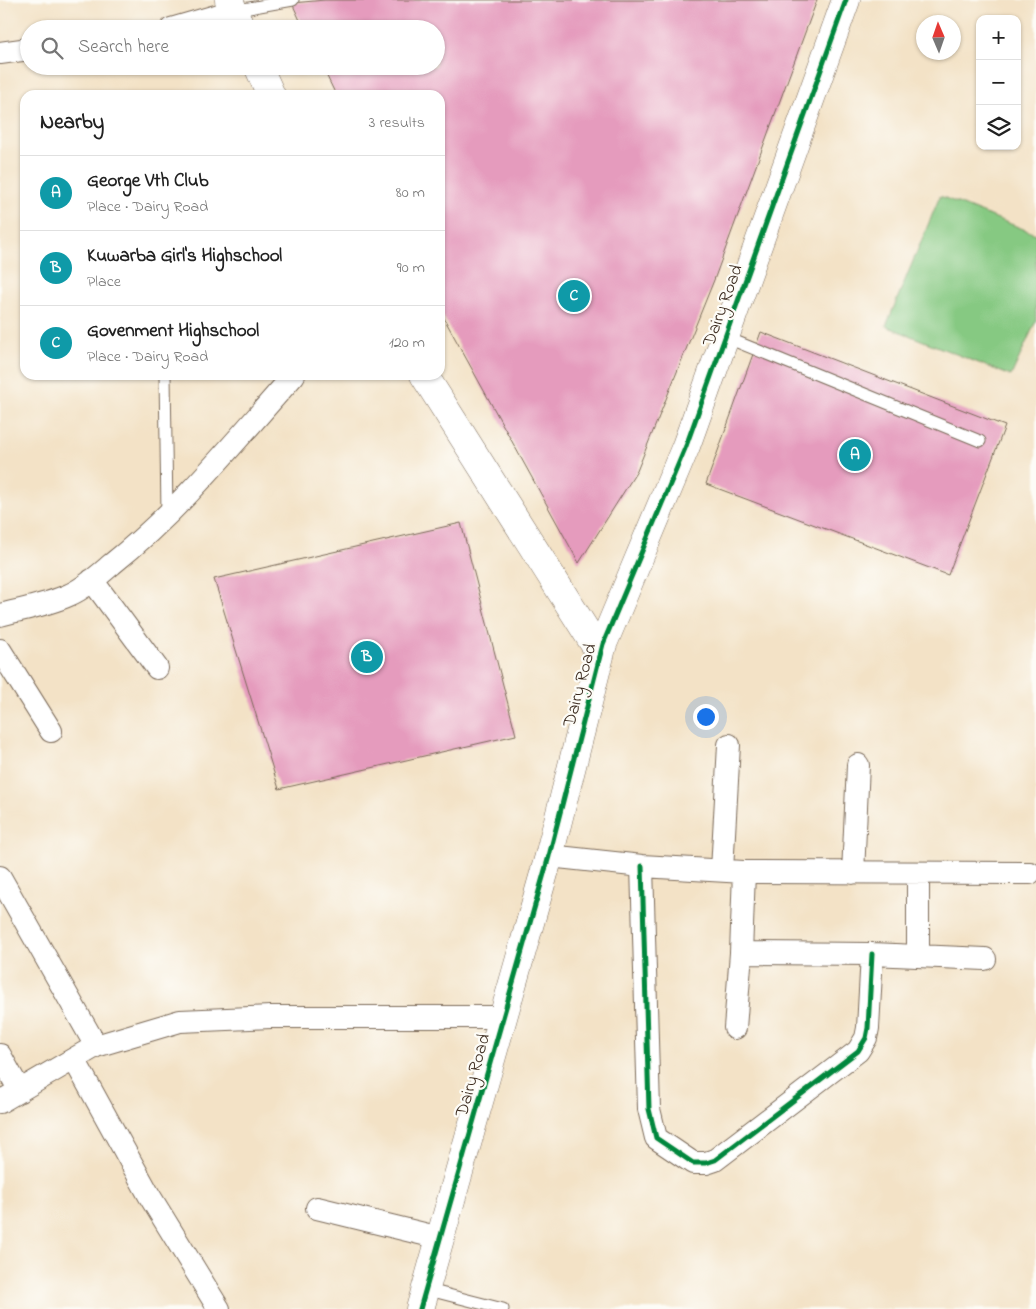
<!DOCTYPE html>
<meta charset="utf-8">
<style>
body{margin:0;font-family:"Indie Flower",sans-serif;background:#f6f6f6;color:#222}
.controls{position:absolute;right:15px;top:15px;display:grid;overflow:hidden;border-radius:10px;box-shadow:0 1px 4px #0004}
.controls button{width:45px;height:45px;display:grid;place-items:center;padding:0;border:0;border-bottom:1px solid #e0e0e0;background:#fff;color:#222;font:25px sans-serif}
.compass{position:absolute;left:916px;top:15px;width:45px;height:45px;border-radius:50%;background:#fff;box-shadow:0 1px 4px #0004;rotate:358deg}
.you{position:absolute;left:705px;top:716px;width:18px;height:18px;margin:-12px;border:4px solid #fff;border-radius:50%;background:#1a73e8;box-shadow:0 0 0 8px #1a73e833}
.badge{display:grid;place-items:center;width:32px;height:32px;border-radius:50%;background:#0f766e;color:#fff;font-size:16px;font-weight:700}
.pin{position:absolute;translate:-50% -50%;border:2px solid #fff;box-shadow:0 1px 5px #0006}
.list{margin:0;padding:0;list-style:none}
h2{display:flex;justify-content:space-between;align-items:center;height:65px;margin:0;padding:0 20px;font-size:21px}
h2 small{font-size:16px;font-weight:400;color:#767676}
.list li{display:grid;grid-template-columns:32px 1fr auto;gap:15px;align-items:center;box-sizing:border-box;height:75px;padding:0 20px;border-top:1px solid #e0e0e0}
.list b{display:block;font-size:19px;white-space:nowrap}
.list p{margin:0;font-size:16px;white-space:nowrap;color:#767676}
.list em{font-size:16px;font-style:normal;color:#767676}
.icon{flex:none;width:28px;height:28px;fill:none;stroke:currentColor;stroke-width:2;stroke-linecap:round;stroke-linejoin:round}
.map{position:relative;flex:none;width:1036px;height:1309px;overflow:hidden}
.search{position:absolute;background:#fff;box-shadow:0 1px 4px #0004;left:20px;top:20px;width:425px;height:55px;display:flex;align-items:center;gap:12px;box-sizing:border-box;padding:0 18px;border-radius:28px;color:#767676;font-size:19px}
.panel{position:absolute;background:#fff;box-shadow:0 1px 4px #0004;left:20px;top:90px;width:425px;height:290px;border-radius:15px}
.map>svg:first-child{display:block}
.green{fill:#86c982;stroke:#607a50}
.building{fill:#e59bbd}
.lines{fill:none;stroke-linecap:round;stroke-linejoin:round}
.service-casing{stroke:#7b6a59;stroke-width:13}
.minor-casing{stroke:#7b6a59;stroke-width:24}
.tertiary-casing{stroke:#7b6a59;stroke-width:29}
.service{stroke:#fff;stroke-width:11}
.minor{stroke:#fff;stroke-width:22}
.tertiary{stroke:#fff;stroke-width:28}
.cycleway-casing{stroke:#fdfcf7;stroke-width:8}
.cycleway{stroke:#00873e;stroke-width:5}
.labels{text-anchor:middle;stroke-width:4.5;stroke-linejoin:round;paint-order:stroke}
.street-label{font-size:18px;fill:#3b2a1e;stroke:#fdfcf7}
</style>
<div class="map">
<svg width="1036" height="1309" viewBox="0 0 1036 1309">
<rect width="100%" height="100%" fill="#fdfcf7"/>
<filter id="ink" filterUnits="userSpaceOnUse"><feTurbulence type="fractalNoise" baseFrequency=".02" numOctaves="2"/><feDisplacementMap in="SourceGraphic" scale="10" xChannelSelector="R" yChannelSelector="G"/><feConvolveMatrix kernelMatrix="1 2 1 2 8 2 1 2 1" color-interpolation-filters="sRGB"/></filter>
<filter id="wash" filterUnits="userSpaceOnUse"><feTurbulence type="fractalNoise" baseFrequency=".0096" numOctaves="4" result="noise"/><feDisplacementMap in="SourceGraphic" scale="20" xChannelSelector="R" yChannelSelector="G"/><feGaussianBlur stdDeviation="1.12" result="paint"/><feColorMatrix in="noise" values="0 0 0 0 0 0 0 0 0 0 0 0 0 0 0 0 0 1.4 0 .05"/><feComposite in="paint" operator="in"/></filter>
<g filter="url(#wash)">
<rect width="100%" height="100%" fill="#f3e2c6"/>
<path class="green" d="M940,196L1036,234V321L1011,376L886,326Z"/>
<g id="blocks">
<path class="building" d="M325,0H817L714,280L637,471L579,563L440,311V95H336L322,66H436V29H304L292,3Z
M761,332L1005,426L948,575L706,484Z
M461,523L516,735L279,789L214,579Z"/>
</g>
</g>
<g filter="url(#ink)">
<use href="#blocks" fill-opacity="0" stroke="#7b6a59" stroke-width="1"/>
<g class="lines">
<defs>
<path id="service" d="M233,11L293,0
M725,337L980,441
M165,375L167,513
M425,1289L503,1309"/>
<path id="minor" d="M171,29L233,11
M0,53L29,49
M92,580L157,668
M0,615C23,609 47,605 69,595C85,588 99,575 112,564C181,509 236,440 294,375
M0,650L51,731
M549,856L642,866L744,872L1030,873
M642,866L649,1109L656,1138L693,1163H706L715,1160L858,1051L866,1038L868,1028L872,954
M722,870L729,745
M853,873L858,765
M918,873V956
M0,877L96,1046
M741,953L872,954L985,959
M735,1028L741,953L744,872
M0,1055L20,1091
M74,1059L149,1195L219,1309
M0,1102L96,1046L180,1021L271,1017H503
M317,1208L440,1238"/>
<path id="tertiary" d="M229,0L241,29
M258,66L271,95
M424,375L600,653
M420,1309L549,856L603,644L686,446L846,0"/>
</defs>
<use href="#service" class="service-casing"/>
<use href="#minor" class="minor-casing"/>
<use href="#tertiary" class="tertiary-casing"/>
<use href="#service" class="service"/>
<use href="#minor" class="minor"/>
<use href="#tertiary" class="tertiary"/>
<defs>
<path id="cycleway" d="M642,866L649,1109L656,1138L693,1163H706L715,1160L858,1051L866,1038L868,1028L872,954
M420,1309L549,856L603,644L686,446L846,0"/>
</defs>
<use href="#cycleway" class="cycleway-casing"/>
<use href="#cycleway" class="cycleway"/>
</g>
</g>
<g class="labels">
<g class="street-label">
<text transform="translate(722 305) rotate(-70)" y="6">Dairy Road</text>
<text transform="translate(579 685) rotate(-75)" y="6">Dairy Road</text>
<text transform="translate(472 1075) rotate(-74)" y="6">Dairy Road</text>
</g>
</g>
</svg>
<div class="controls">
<button>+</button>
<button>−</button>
<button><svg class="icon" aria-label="layers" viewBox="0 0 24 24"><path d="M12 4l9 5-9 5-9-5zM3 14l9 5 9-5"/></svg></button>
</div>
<svg class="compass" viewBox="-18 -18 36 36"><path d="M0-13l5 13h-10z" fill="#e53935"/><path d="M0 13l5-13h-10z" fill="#767676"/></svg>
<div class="you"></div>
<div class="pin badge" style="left:855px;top:455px;background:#0f9aa8">A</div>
<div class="pin badge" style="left:367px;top:657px;background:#0f9aa8">B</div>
<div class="pin badge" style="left:574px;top:296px;background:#0f9aa8">C</div>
<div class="search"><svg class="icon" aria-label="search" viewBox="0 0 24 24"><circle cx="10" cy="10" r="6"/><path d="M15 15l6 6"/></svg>Search here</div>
<section class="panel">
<h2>Nearby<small>3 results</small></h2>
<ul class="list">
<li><span class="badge" style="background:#0f9aa8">A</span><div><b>George Vth Club</b><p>Place · Dairy Road</p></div><em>80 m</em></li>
<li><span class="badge" style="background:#0f9aa8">B</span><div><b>Kuwarba Girl's Highschool</b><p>Place</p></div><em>90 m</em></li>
<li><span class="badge" style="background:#0f9aa8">C</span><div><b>Govenment Highschool</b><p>Place · Dairy Road</p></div><em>120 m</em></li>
</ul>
</section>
</div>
